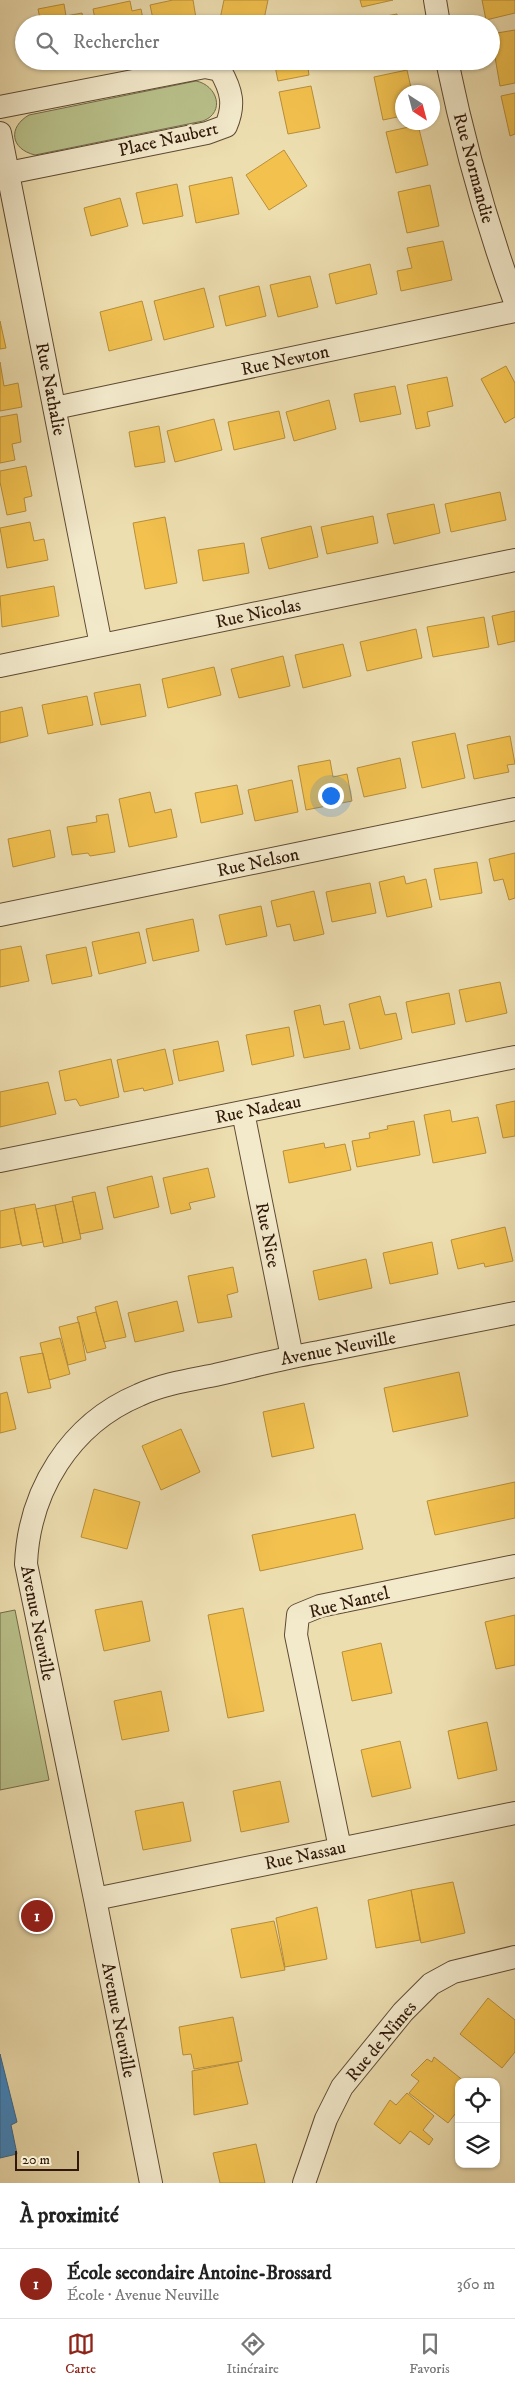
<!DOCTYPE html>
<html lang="fr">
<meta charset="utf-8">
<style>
body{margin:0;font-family:"IM FELL DW Pica",serif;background:#f2f2f2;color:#222}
.controls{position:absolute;right:15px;bottom:15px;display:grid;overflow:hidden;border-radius:10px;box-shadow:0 1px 4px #0004}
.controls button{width:45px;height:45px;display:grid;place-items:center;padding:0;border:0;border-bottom:1px solid #e0e0e0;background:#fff;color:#222;font:25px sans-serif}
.compass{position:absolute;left:395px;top:85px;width:45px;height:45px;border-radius:50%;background:#fff;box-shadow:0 1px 4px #0004;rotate:144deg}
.scale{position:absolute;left:15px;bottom:12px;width:64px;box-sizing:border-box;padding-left:5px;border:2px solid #30180a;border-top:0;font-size:14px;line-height:18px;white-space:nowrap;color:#30180a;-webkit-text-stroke:4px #f3eacc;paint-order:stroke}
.you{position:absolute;left:330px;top:795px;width:18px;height:18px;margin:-12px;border:4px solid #fff;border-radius:50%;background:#1a73e8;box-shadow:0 0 0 8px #1a73e833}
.badge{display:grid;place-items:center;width:32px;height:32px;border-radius:50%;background:#8f2418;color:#fff;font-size:16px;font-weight:700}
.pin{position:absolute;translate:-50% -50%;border:2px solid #fff;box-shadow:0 1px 5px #0006}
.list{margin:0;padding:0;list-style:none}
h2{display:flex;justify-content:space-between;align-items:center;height:65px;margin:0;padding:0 20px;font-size:21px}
h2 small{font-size:16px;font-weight:400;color:#767676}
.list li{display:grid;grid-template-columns:32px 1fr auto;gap:15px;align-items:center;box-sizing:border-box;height:70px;padding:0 20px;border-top:1px solid #e0e0e0}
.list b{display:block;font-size:19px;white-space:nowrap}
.list p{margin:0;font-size:16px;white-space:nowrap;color:#767676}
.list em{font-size:16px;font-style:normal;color:#767676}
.icon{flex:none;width:28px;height:28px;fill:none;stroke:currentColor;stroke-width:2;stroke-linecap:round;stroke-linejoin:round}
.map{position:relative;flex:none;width:515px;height:2183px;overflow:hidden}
.search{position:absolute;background:#fff;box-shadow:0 1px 4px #0004;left:15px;right:15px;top:15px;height:55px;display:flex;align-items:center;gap:12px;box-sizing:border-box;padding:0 18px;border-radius:28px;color:#767676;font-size:19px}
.sheet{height:135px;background:#fff}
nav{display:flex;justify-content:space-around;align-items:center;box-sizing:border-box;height:70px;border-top:1px solid #e0e0e0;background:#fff;font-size:14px;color:#767676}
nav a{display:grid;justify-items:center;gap:2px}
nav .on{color:#8f2418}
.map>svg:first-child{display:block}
.green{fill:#b9c18b;stroke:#746c4a}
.homes{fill:#f2c14e;stroke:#b88e3a}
.schools{fill:#3f88c5;stroke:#3a668d}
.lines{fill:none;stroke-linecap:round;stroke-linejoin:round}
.minor-casing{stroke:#5f4a34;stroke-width:24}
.minor{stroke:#f3eacc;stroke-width:22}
.labels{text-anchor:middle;stroke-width:5;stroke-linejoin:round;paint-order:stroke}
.street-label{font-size:18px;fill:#30180a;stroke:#f3eacc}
</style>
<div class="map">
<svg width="515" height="2183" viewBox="0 0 515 2183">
<rect width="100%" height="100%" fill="#eddeb0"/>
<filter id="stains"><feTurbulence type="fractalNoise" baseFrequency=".004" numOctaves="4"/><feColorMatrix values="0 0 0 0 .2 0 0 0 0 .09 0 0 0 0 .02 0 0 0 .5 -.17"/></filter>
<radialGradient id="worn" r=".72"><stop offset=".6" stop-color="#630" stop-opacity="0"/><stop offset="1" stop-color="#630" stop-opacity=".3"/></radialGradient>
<path class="green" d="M196,81C217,85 226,112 203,121L35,155C10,149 8,127 29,115Z
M15,1610L49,1780L0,1790V1613Z"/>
<path class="homes" d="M173,0H193L197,24H154L150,5Z
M224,0H268L263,24H241L220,19Z
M360,0H393L362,7Z
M482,0H515V13L486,20Z
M130,1L132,11L141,9L144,24H96L93,9Z
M64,4L66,16L82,13L84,24H41L38,9Z
M397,14L399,24H366L365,20Z
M515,30V83L500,86L491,34Z
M274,61H307L309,75L278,81Z
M407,70L412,92H402V116L383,120L374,77Z
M311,86L320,128L288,134L279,92Z
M515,93V134L510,136L501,96Z
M418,125L428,165L396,173L386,132Z
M284,150L307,186L269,210L246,175Z
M232,177L239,214L196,223L189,186Z
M177,184L183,216L143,224L136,193Z
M430,185L439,226L407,233L398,192Z
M120,198L128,226L91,236L84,208Z
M443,241L452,280L401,291L397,271L412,268L407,248Z
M370,264L377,294L336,304L329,274Z
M310,276L318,307L278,317L270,285Z
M259,286L266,316L226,326L219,296Z
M204,288L214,327L164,340L154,301Z
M142,301L152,340L109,351L100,312Z
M0,321L6,348L0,349Z
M0,362L4,386L18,383L22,407L0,411Z
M506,366L515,383V417L505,423L481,379Z
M447,377L453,406L427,412L430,426L416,429L407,385Z
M395,386L401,414L360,422L354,394Z
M329,400L336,429L294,441L286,412Z
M279,411L285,438L234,450L228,422Z
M17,414L21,442L12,444L15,460L0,463V417Z
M214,419L222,450L175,462L167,431Z
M159,426L165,462L135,467L129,432Z
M26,466L32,496L24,498L26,511L7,515L0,482V471Z
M500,492L506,520L451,532L445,504Z
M434,504L440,533L394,544L387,514Z
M373,516L378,543L327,554L321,527Z
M165,517L177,583L145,589L133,523Z
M30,522L34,541L44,539L48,560L7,568L0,528Z
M311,526L318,557L269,569L261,538Z
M244,543L249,573L203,581L198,550Z
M54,586L59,616L2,627L0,596Z
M515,611V641L498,645L492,616Z
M484,617L489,647L433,657L427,627Z
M416,629L422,658L367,671L360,642Z
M343,644L351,676L303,688L295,655Z
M283,656L290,686L239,698L231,669Z
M214,667L221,695L168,708L162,679Z
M140,684L146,716L101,725L94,693Z
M87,696L93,725L48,734L42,705Z
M22,707L28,736L0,743V712Z
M455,733L465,778L422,788L412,742Z
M510,736L515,764L507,765L509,772L474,779L467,745Z
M400,758L406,788L364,797L357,768Z
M330,760L333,777L347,774L352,801L306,810L298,766Z
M292,780L298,812L255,821L248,790Z
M237,785L243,814L201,823L195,793Z
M150,792L155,813L171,809L177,837L129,847L119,799Z
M108,814L115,852L90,856L88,853L72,855L67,827L97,822L96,816Z
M50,830L55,857L13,867L8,839Z
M515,853V898L509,900L503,879L494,881L489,859Z
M477,862L482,893L440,900L434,869Z
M404,876L406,884L426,879L432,907L387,917L379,882Z
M370,883L376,913L332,922L326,892Z
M314,891L324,934L294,941L290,924L277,927L271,901Z
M261,906L267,936L226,945L219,915Z
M193,919L199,951L153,961L146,929Z
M139,932L146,963L99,974L92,942Z
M21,946L29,981L0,987V950Z
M86,947L92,976L52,984L46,955Z
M500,982L507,1013L466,1022L459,990Z
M449,993L455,1024L412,1033L406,1002Z
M380,996L385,1015L396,1013L402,1039L360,1049L349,1004Z
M320,1005L324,1025L344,1021L350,1049L304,1058L294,1011Z
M289,1027L294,1056L252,1065L246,1035Z
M218,1041L224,1071L179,1081L173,1050Z
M165,1049L173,1084L144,1091L143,1088L124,1092L117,1060Z
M111,1059L119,1097L80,1106L76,1099L65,1101L59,1071Z
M48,1082L56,1114L0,1127V1092Z
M515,1101V1136L503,1138L496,1105Z
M450,1110L452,1122L478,1117L486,1153L433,1163L424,1115Z
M414,1121L420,1155L357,1167L352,1141L370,1138L369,1133L388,1129L387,1126Z
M324,1143L325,1148L345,1144L351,1170L289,1183L283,1151Z
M208,1168L215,1197L189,1203L191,1209L171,1214L163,1178Z
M152,1176L159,1207L114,1218L107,1187Z
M95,1192L103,1229L80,1234L72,1197Z
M73,1201L81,1239L63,1243L55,1205Z
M35,1204L43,1242L22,1246L14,1208Z
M55,1205L63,1243L44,1247L36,1209Z
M14,1208L21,1244L0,1248V1211Z
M505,1227L513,1261L485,1267L484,1263L458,1269L451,1240Z
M432,1242L438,1274L390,1284L383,1253Z
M366,1259L372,1288L319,1300L313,1271Z
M233,1267L238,1292L227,1295L232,1317L198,1323L188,1276Z
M117,1301L126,1337L104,1342L95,1307Z
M177,1301L184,1331L135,1342L128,1313Z
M96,1312L106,1348L87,1353L77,1317Z
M79,1322L86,1360L68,1365L59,1327Z
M60,1338L70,1374L49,1380L40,1343Z
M43,1353L51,1388L28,1393L20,1357Z
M459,1372L468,1416L393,1432L384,1388Z
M7,1392L16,1429L0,1433V1394Z
M304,1403L314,1448L272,1457L263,1412Z
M181,1429L200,1472L161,1490L142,1446Z
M515,1482V1518L435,1535L427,1501Z
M94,1489L140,1502L127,1549L81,1537Z
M355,1514L363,1549L260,1571L252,1535Z
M142,1601L150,1641L104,1651L95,1610Z
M243,1608L264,1711L228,1718L208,1615Z
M515,1615V1665L496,1669L485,1622Z
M381,1643L392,1693L352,1701L342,1652Z
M161,1691L169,1731L122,1740L114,1701Z
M487,1722L497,1770L458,1779L448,1731Z
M400,1741L411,1788L372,1797L361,1750Z
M280,1781L289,1822L241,1832L233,1791Z
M183,1802L191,1841L143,1850L135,1811Z
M453,1882L465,1933L421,1943L411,1890Z
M411,1890L420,1940L376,1948L368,1900Z
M317,1907L327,1959L285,1967L276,1918Z
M274,1921L285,1970L241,1978L231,1929Z
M488,1998L515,2020V2052L502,2068L460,2034Z
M233,2017L242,2061L194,2069L191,2054L183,2055L179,2027Z
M434,2057L465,2082H459V2109L448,2123L409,2093L419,2081L411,2075L427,2059L432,2062Z
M238,2062L248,2104L194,2115L192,2071Z
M407,2093L434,2116L423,2130L433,2139L429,2145L410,2131L400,2144L374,2124L390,2100L396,2105Z
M256,2144L265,2183H220L213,2153Z"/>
<path class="schools" d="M0,2054L17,2122L11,2125L17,2154L0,2158Z"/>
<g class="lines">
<defs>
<path id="minor" d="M435,0L439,24
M447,61C464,143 486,223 515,302
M0,107L205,67L220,70C232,91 235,105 226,126L207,133L8,173
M0,133L101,645
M55,408L515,311
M0,666L515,560
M0,915L515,809
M243,1112L292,1357
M0,1161L515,1057
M340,1848L296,1635L298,1615L320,1606L515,1566
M95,1899L515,1813
M151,2183L95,1899L26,1564C29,1491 70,1424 139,1395C163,1384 190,1380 215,1375C250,1367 284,1358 319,1352C384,1339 450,1326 515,1313
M304,2183L326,2119L342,2087L403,2012L431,1984L453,1972L515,1957"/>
</defs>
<use href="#minor" class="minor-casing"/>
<use href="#minor" class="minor"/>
</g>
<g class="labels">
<g class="street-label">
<text transform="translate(168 139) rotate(-13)" y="6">Place Naubert</text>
<text transform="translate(474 168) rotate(75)" y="6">Rue Normandie</text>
<text transform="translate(285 360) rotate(-12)" y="6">Rue Newton</text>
<text transform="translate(51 389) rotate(79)" y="6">Rue Nathalie</text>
<text transform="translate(258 613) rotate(-12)" y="6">Rue Nicolas</text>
<text transform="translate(258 862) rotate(-12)" y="6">Rue Nelson</text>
<text transform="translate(258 1109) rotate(-11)" y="6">Rue Nadeau</text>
<text transform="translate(268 1235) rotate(79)" y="6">Rue Nice</text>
<text transform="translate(338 1348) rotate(-11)" y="6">Avenue Neuville</text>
<text transform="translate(349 1602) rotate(-14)" y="6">Rue Nantel</text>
<text transform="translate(38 1623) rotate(79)" y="6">Avenue Neuville</text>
<text transform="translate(305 1855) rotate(-12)" y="6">Rue Nassau</text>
<text transform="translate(119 2020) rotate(79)" y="6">Avenue Neuville</text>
<text transform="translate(381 2041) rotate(-50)" y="6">Rue de Nîmes</text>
</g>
</g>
<rect width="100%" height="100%" filter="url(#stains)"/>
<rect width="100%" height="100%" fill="url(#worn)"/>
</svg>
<div class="controls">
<button><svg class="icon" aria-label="locate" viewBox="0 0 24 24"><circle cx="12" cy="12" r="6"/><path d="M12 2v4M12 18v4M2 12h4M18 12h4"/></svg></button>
<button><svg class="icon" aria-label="layers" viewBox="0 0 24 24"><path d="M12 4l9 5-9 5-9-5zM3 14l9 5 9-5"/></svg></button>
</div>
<svg class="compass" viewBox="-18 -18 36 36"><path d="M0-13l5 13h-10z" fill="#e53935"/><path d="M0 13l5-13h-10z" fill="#767676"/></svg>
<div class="scale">20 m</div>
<div class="you"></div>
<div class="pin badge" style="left:37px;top:1916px">1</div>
<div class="search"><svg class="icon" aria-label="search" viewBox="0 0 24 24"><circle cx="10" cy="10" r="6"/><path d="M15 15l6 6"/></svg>Rechercher</div>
</div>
<section class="sheet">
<h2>À proximité<small></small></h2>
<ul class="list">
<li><span class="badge">1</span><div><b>École secondaire Antoine-Brossard</b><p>École · Avenue Neuville</p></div><em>360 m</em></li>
</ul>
</section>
<nav>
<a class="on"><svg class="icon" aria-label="map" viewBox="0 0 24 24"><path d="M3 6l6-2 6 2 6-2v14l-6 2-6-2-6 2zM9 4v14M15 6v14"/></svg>Carte</a>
<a><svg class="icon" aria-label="directions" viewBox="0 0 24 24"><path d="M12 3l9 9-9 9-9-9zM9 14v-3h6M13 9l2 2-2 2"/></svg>Itinéraire</a>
<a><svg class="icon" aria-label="saved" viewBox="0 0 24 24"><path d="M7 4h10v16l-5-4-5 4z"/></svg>Favoris</a>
</nav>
